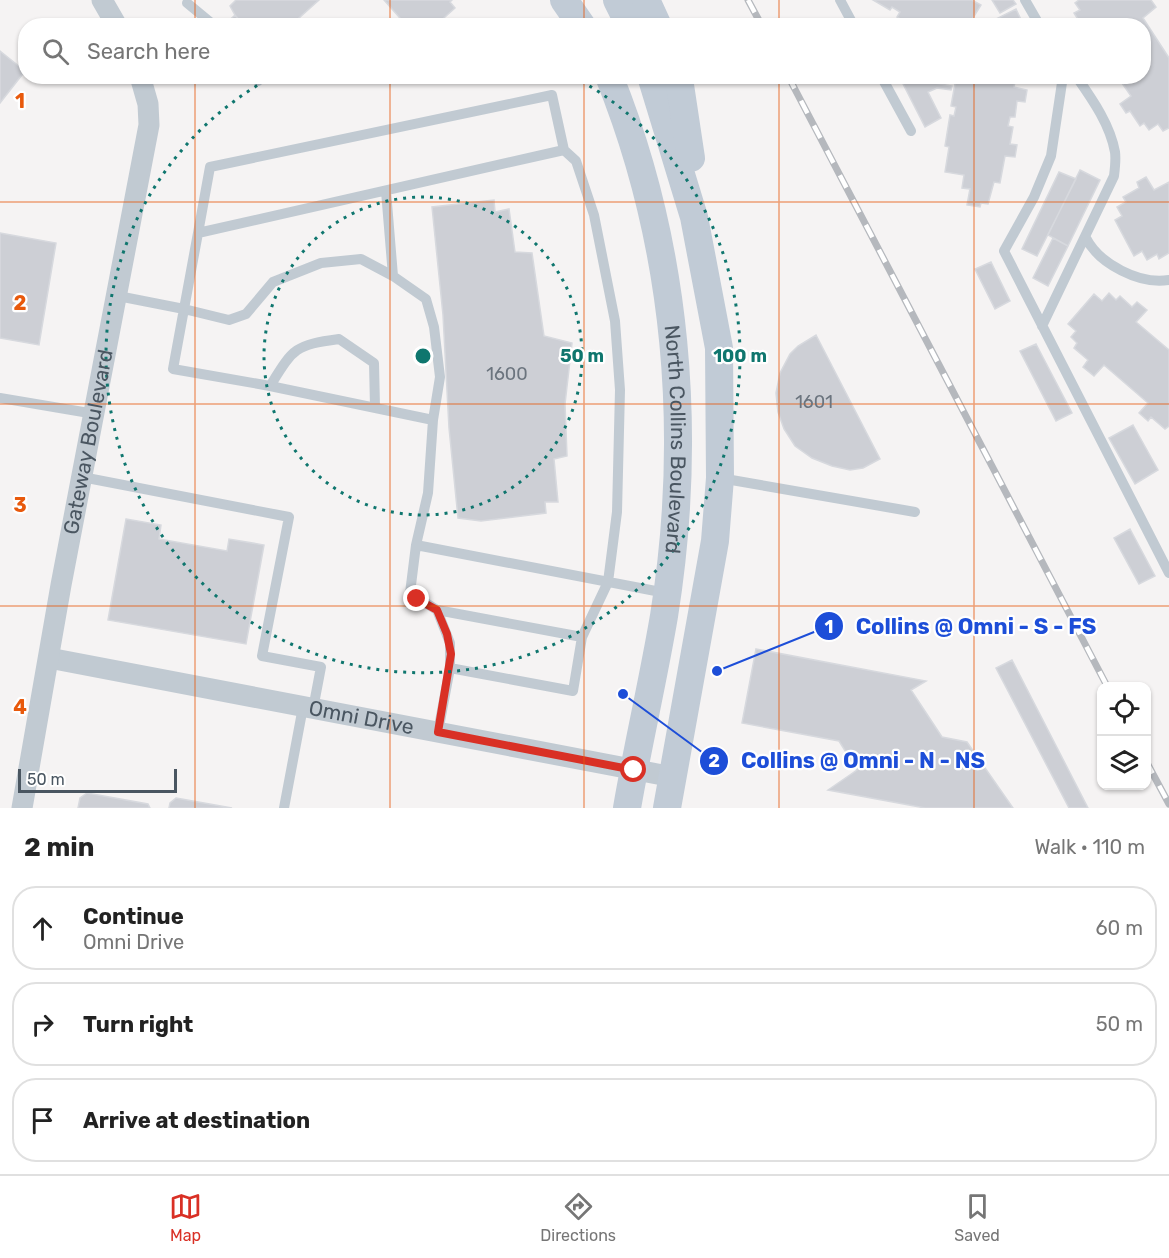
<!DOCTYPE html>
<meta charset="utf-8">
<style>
body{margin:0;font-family:Rubik,sans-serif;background:#f6f6f6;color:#222}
.controls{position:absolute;right:18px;bottom:18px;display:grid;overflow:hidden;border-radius:12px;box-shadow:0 2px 4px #0004}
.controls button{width:54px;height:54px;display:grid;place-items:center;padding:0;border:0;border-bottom:2px solid #e0e0e0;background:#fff;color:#222;font:30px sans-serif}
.scale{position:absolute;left:18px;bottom:15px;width:159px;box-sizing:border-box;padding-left:6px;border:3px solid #4a5661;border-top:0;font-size:16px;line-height:21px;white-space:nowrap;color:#4a5661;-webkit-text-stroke:4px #fff;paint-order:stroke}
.stop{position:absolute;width:18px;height:18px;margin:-14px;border:4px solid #d93025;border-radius:50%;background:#fff}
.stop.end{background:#d93025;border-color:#fff;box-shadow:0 2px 6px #0008}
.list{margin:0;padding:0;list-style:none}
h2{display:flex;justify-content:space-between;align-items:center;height:78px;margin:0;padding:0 24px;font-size:26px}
h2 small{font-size:20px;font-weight:400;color:#767676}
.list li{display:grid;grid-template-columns:39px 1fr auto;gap:18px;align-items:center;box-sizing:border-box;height:84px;margin:0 12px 12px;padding:0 12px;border:2px solid #e0e0e0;border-radius:24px}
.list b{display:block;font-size:22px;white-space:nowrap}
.list p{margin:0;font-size:20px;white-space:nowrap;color:#767676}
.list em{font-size:20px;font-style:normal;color:#767676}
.icon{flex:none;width:33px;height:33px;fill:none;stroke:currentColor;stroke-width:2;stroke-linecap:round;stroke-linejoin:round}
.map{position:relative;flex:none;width:1169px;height:808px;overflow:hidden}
.search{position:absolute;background:#fff;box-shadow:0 2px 4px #0004;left:18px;right:18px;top:18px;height:66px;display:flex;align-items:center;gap:15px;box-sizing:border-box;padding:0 21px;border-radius:24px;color:#767676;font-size:22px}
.sheet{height:366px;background:#fff}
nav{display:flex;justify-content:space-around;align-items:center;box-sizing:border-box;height:84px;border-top:2px solid #e0e0e0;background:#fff;font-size:16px;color:#767676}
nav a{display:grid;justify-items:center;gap:3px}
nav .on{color:#d93025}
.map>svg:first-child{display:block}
.building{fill:#cdcfd5;stroke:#d7d9de;stroke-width:1.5}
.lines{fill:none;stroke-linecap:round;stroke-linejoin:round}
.service{stroke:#c1cad2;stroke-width:10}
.minor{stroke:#c1cad2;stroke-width:21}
.secondary{stroke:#c1cbd6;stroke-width:28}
.rail-casing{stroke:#b5b8bd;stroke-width:7}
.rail{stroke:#fff;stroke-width:4.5;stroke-dasharray:14;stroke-linecap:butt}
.route{stroke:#d93025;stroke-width:8}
.grid{fill:none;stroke:#e8590c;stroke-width:1.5;stroke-opacity:0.55}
.ring{fill:none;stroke:#0f766e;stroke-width:3;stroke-dasharray:3 6}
.labels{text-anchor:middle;stroke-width:4.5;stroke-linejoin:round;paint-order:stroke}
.number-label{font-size:18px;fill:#6b747e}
.street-label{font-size:21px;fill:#4a5661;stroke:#fff}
.grid-label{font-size:20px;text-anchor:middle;font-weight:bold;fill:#e8590c;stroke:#fff;stroke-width:4.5;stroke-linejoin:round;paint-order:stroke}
.centre{fill:#0f766e;stroke:#fff;stroke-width:3}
.ring-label{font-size:18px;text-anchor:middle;font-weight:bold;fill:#0f766e;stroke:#fff;stroke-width:4.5;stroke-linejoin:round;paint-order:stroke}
.leader{fill:none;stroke:#1d4ed8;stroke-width:2}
.callout-dot{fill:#1d4ed8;stroke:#fff;stroke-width:2}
.mark-label{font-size:18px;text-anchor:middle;font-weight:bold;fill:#fff}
.callout-label{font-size:22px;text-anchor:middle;font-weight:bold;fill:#1d4ed8;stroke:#fff;stroke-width:4.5;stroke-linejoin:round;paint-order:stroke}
</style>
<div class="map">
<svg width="1169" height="808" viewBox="0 0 1169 808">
<rect width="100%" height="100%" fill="#f5f3f3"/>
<path class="building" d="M236,0H319L290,26H244L235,15L230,6Z
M384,0H452L450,2L455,8L436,25L432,21L427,26H407Z
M873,0H972L981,5L968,26H911L897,17L900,12L892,7L890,10Z
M992,0H1013L1016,4L1000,13Z
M1079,0H1151L1156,7L1143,18L1169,58V128L1163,131L1158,124L1149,130L1144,123L1140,126L1130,111L1126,113L1120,104L1131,96L1117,76H1144V26H1075L1079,21L1074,13L1080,10L1075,3Z
M1016,9L1024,26H999L996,19Z
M235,15L244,26H223Z
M0,51L25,71L0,103Z
M899,76H932L935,83L952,86L951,90L937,88L928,92L941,118L925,127Z
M962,76H1016L1014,87L1027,90L1025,102L1017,101L1015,117H1010L1008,126L1013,127L1010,144L1017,145L1015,157L1005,156L1000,183L994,182L988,204L981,203L980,207L967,205L970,189L962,188L964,175L945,172L949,147L945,146L950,115L954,116L956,107L951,106L956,78L961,79Z
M1080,170L1100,180L1068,246L1048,235Z
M1059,172L1076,179L1037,256L1022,249Z
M1146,177L1154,190L1169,182V253L1159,259L1157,254L1147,260L1142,251L1134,256L1115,220L1122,216L1117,207L1126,202L1123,197L1139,188L1137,182Z
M494,200L495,212L509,209L515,252L532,253L544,336L572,343L565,404L567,456L554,459L558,502H545L546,513L481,521L458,518L449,428L443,315L432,207Z
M0,233L56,243L39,345L0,338Z
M1053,238L1068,246L1048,286L1033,278Z
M991,262L1010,301L995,309L975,269Z
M1109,293L1116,300L1120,296L1132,307L1137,302L1147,310L1136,322L1169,350V426L1165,429L1151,417L1148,421L1139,413L1148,403L1104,365L1094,376L1083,367L1088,360L1074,348L1077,343L1071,337L1076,331L1068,324L1094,294L1102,301Z
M816,335L880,459L863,468L850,470L832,466L812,458L795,446L784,429L778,412L776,393L780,373L790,354L798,346Z
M1036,344L1072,413L1056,421L1020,351Z
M1133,425L1158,470L1135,484L1109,438Z
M126,519L161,525L159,539L227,551L229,539L264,545L246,644L108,620Z
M1130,529L1155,576L1139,584L1114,538Z
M756,649L926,681L911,690L942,737L967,742L1013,808H925L828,790L857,770L839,741L742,723Z
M1012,660L1088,808H1069L996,668Z
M87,793L148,804L150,808H78L80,798Z
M176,798L232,808H169L170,803Z"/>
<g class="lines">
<path class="service" d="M840,0L854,26
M1025,0L1040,26
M187,3L215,26
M255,76L258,81
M881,76L911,131
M1063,76L1051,156L1034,197L1004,251L1169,573
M386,191L393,276L361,259L321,263L273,282L246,314L229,320L184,309L198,233L564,150L576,161L594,215L615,321L620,390L617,512L608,582L582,637L573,691L450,668
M198,233L210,167L552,95L564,150
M1086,238C1099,264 1140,285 1169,280
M393,276L426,299L434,327L440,377L433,420
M118,296L184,309L173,369L270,386L433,420L428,493L416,545L410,593L437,610L450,643V668L438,732
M1042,326L1114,176C1115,168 1116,159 1115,152C1110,124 1092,99 1076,76
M270,386C293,349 294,345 339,339L374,363L375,407
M0,398L95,414
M82,477L289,517L262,656L321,667L313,709
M720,478L915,512
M416,545L666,593
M437,610L582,637
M284,808L303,707"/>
<g class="minor">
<path d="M102,0L117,26"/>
<path id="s1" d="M49,658L673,777"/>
<path id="s2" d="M22,808L61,585L149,125L148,104L140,76"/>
</g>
<g class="secondary">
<path d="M564,0L582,26"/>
<path d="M617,0L630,26"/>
<path d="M646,0L658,26"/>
<path id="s3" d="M609,76C678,247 693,435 664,616C653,681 638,744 627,808"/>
<path d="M651,76L694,217L719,348L720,478L715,541L667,808"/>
<path d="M677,76L680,85L691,158"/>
</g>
<defs>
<path id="rail" d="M748,0L762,26
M788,76L1107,686
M1146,761L1169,804"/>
</defs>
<use href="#rail" class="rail-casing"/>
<use href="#rail" class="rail"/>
</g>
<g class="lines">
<path class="route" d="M417,599L437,610L447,634L451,654L438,732L634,770"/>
</g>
<path class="grid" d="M195,0V26M390,0V26M584,0V26M779,0V26M974,0V26M195,76V808M390,76V808M584,76V808M779,76V808M974,76V808M0,202H1169M0,404H1169M0,606H1169"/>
<g class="ring">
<circle cx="423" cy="356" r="159"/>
<path d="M574 77A317 317 0 1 1 272 77"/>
</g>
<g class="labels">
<g class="number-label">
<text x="507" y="380">1600</text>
<text x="814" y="408">1601</text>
</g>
<g class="street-label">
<text dy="7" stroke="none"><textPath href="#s3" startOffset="372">North Collins Boulevard</textPath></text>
<text dy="7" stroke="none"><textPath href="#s2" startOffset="372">Gateway Boulevard</textPath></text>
<text dy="7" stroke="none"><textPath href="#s1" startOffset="318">Omni Drive</textPath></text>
</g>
</g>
<g class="grid-label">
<text x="20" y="108">1</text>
<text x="20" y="310">2</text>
<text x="20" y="512">3</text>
<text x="20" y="714">4</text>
</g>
<circle cx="423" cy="356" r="9" class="centre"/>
<g class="ring-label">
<text x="582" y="362">50 m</text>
<text x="740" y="362">100 m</text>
</g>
<path class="leader" d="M717 671L829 626M623 694L714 761"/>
<g class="callout-dot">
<circle cx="717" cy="671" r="6"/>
<circle cx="623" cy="694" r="6"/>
<circle cx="829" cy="626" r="15"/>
<circle cx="714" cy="761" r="15"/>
</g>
<g class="mark-label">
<text x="829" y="633">1</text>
<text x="714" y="767">2</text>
</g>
<g class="callout-label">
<text x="976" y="634">Collins @ Omni - S - FS</text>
<text x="863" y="768">Collins @ Omni - N - NS</text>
</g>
</svg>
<div class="controls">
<button><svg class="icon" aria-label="locate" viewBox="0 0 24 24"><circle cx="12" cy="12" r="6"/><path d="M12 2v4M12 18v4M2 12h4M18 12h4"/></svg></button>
<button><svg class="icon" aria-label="layers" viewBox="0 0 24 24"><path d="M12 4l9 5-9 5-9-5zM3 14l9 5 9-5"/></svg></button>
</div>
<div class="scale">50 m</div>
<div class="stop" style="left:634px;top:770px"></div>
<div class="stop end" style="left:417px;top:599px"></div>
<div class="search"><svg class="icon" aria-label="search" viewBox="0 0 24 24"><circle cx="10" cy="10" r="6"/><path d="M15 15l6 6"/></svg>Search here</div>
</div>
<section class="sheet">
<h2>2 min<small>Walk · 110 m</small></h2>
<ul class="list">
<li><svg class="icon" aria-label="ahead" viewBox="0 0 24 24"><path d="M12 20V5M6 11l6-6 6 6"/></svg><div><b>Continue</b><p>Omni Drive</p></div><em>60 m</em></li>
<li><svg class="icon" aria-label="right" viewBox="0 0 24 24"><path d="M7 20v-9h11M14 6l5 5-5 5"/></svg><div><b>Turn right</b></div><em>50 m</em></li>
<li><svg class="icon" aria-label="arrive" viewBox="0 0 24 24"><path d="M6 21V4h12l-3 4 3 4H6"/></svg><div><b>Arrive at destination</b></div></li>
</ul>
</section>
<nav>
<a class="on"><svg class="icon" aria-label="map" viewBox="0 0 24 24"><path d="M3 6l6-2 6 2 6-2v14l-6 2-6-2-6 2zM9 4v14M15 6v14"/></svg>Map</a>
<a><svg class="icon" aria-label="directions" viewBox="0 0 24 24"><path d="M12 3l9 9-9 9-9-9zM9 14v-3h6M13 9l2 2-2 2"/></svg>Directions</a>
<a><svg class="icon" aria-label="saved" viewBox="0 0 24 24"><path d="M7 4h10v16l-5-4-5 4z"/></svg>Saved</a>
</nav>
